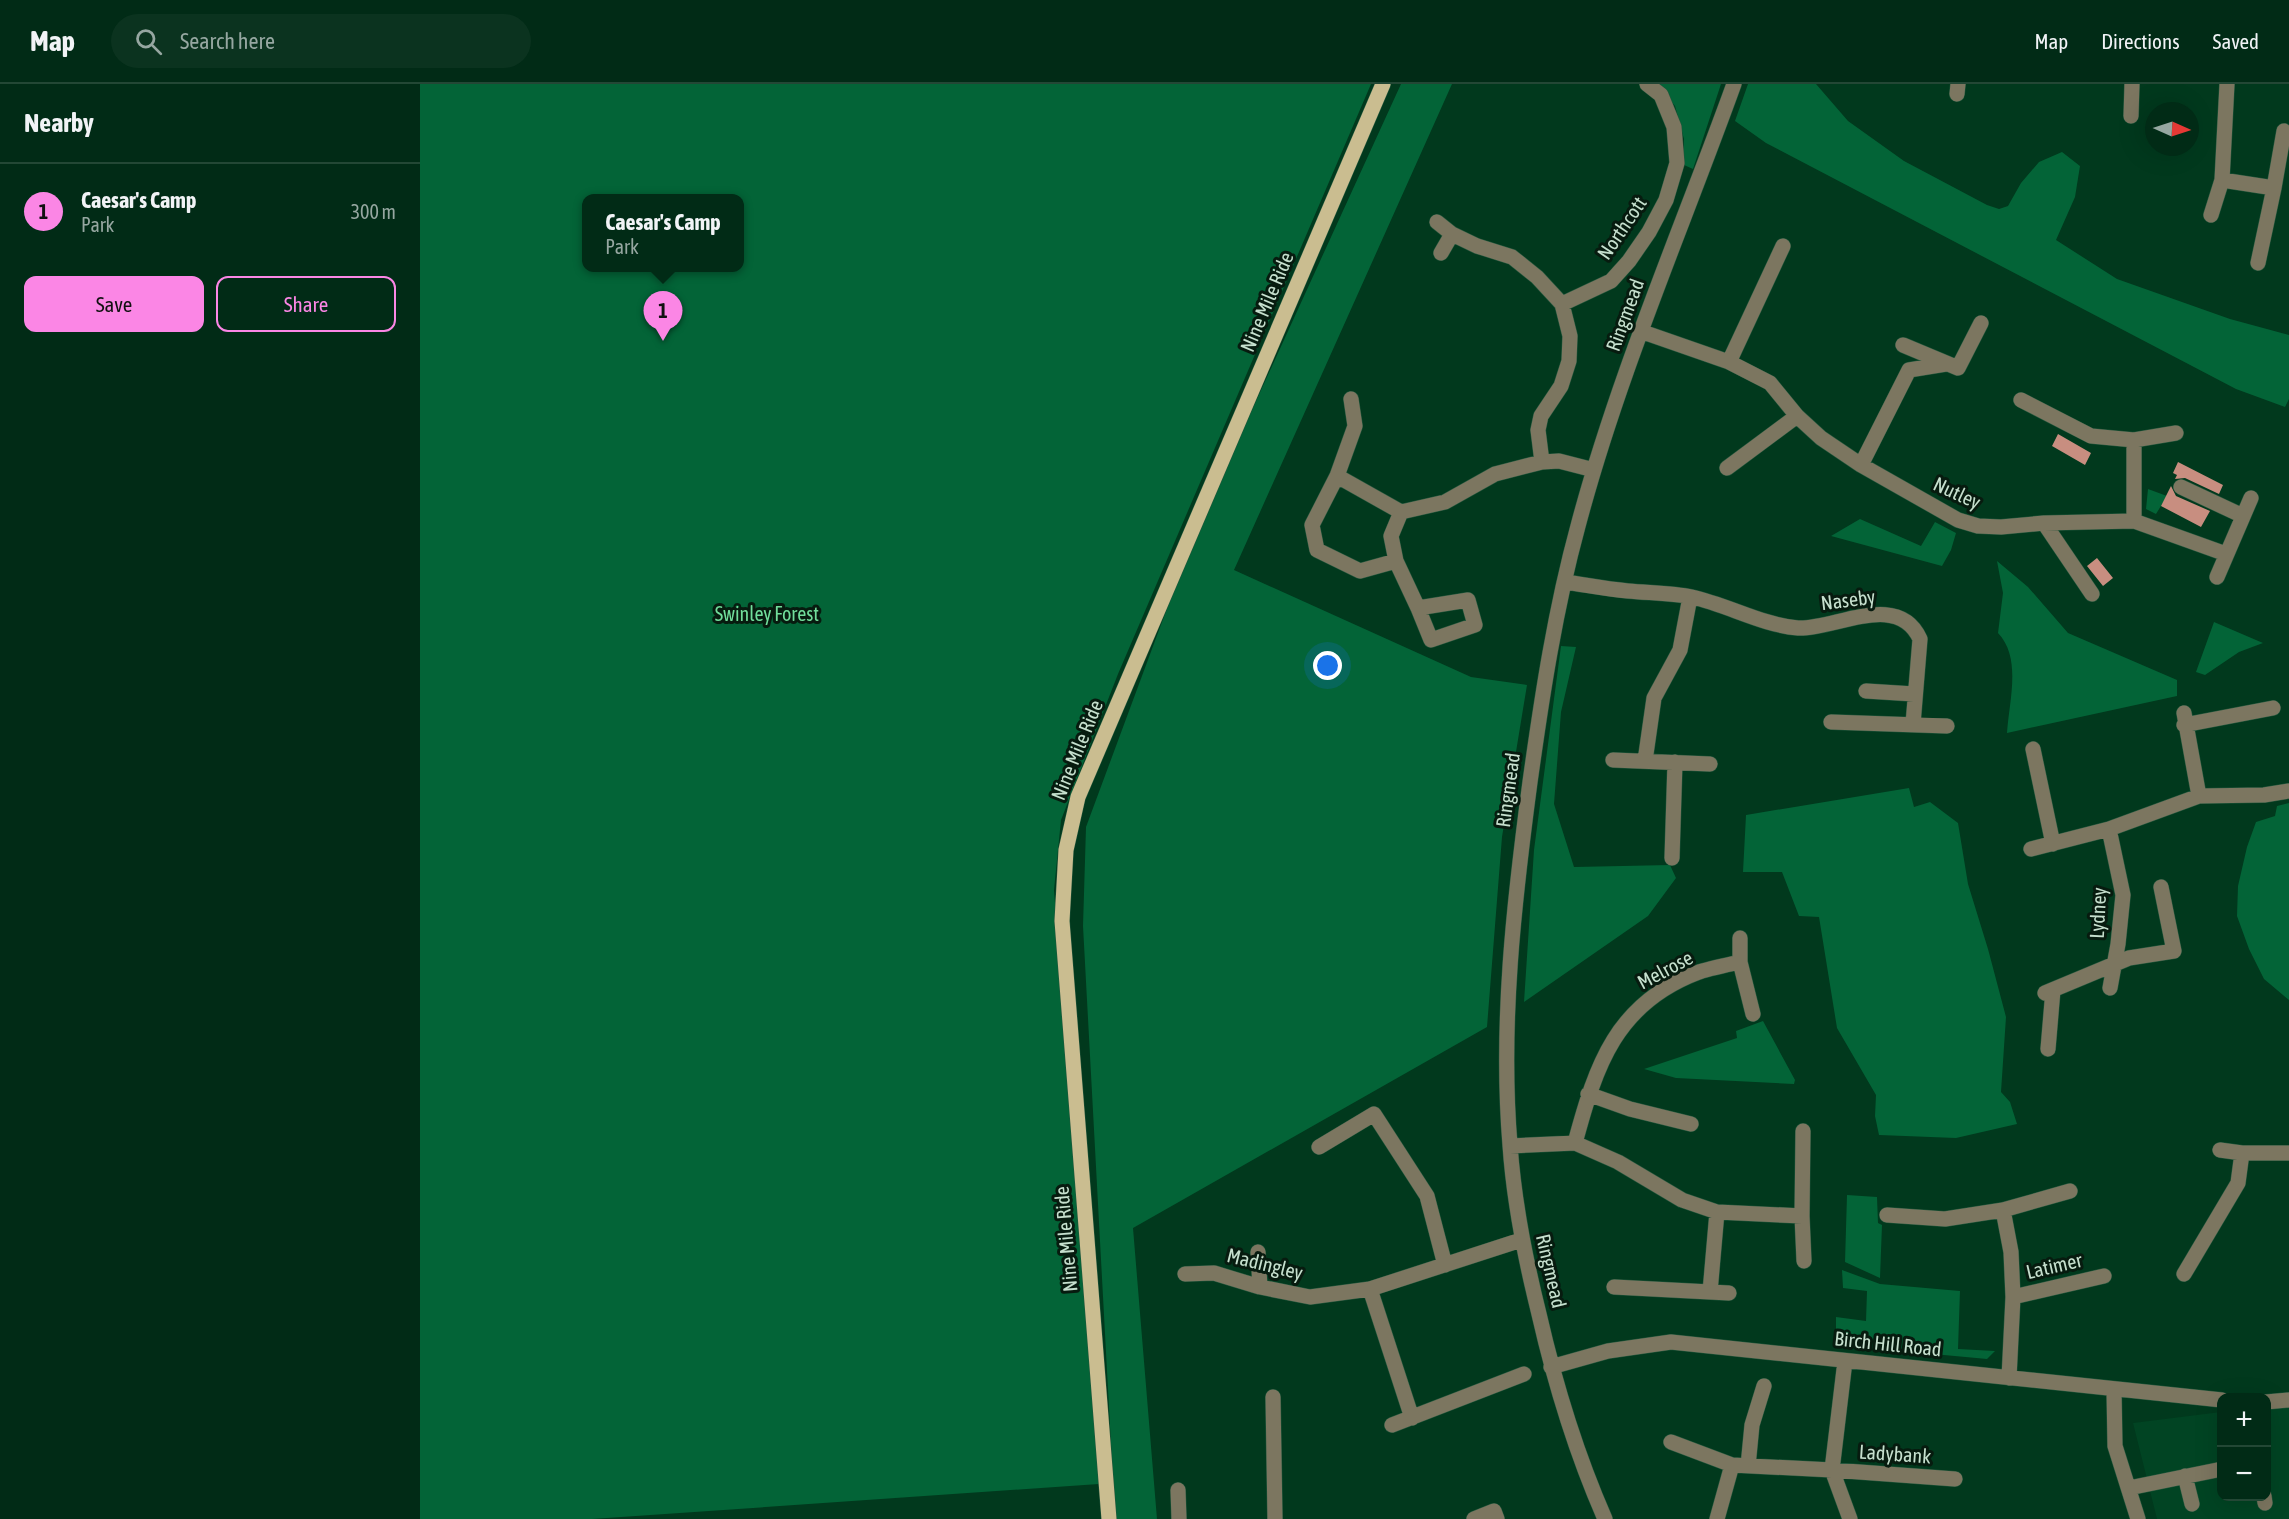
<!DOCTYPE html>
<meta charset="utf-8">
<style>
body{margin:0;font-family:"Asap Condensed",sans-serif;background:#0b331f;color:#f1f3f6}
.controls{position:absolute;right:18px;bottom:18px;display:grid;overflow:hidden;border-radius:12px;box-shadow:0 6px 24px #0002}
.controls button{width:54px;height:54px;display:grid;place-items:center;padding:0;border:0;border-bottom:2px solid #234735;background:#012b16;color:#f1f3f6;font:30px sans-serif}
.compass{position:absolute;left:1725px;top:18px;width:54px;height:54px;border-radius:50%;background:#012b16;box-shadow:0 6px 24px #0002;rotate:93deg}
.you{position:absolute;left:908px;top:582px;width:21px;height:21px;margin:-15px;border:4px solid #fff;border-radius:50%;background:#1a73e8;box-shadow:0 0 0 9px #1a73e833}
.badge{display:grid;place-items:center;width:39px;height:39px;border-radius:50%;background:#fb86e5;color:#111;font-size:20px;font-weight:700}
.pin{position:absolute;translate:-50% -50px;filter:drop-shadow(0 2px 3px #0008)}
.pin::after{content:'';position:absolute;top:32px;width:21px;height:18px;background:inherit;clip-path:polygon(0 0,100% 0,50% 100%)}
.popup{position:absolute;left:162px;top:110px;width:162px;height:78px;box-sizing:border-box;display:grid;place-content:center;border-radius:12px;background:#012b16;filter:drop-shadow(0 2px 4px #0005);font-size:20px;white-space:nowrap;color:#96a7a1}
.popup b{font-size:22px;color:#f1f3f6}
.popup::after{content:'';position:absolute;left:50%;top:100%;margin-left:-12px;border:12px solid transparent;border-top-color:#012b16}
.list{margin:0;padding:0;list-style:none}
h2{display:flex;justify-content:space-between;align-items:center;height:78px;margin:0;padding:0 24px;font-size:26px}
h2 small{font-size:20px;font-weight:400;color:#96a7a1}
.list li{display:grid;grid-template-columns:39px 1fr auto;gap:18px;align-items:center;box-sizing:border-box;height:96px;padding:0 24px;border-top:2px solid #234735}
.list b{display:block;font-size:22px;white-space:nowrap}
.list p{margin:0;font-size:20px;white-space:nowrap;color:#96a7a1}
.list em{font-size:20px;font-style:normal;color:#96a7a1}
.actions{display:flex;gap:12px;padding:18px 24px}
.actions a{flex:1;padding:14px 0;border:2px solid #fb86e5;border-radius:12px;text-align:center;font-size:21px;color:#fb86e5}
.actions .main{background:#fb86e5;color:#111}
.icon{flex:none;width:33px;height:33px;fill:none;stroke:currentColor;stroke-width:2;stroke-linecap:round;stroke-linejoin:round}
.map{position:relative;flex:none;width:1869px;height:1435px;overflow:hidden}
header{display:flex;align-items:center;gap:36px;box-sizing:border-box;height:84px;padding:0 30px;background:#012b16;border-bottom:2px solid #234735}
header strong{font-size:28px}
nav{display:flex;gap:33px;margin-inline-start:auto;font-size:21px}
.search{width:420px;height:54px;background:#0b331f;display:flex;align-items:center;gap:15px;box-sizing:border-box;padding:0 21px;border-radius:33px;color:#96a7a1;font-size:22px}
main{display:flex}
aside{flex:1;background:#012b16}
.map>svg:first-child{display:block}
.built{fill:#014423}
.green{fill:#036437;fill-rule:evenodd}
.building{fill:#c88e80}
.lines{fill:none;stroke-linecap:round;stroke-linejoin:round}
.minor-casing{stroke:#24573d;stroke-width:16}
.major-casing{stroke:#24573d;stroke-width:16}
.minor{stroke:#7c7660;stroke-width:15}
.major{stroke:#cabd90;stroke-width:15}
.labels{text-anchor:middle;stroke-width:6;stroke-linejoin:round;paint-order:stroke}
.street-label{font-size:20px;fill:#c6e0ce;stroke:#071b0f}
.park-label{font-size:20px;fill:#71de9b;stroke:#071b0f}
</style>
<header>
<strong>Map</strong>
<div class="search"><svg class="icon" aria-label="search" viewBox="0 0 24 24"><circle cx="10" cy="10" r="6"/><path d="M15 15l6 6"/></svg>Search here</div>
<nav><a>Map</a><a>Directions</a><a>Saved</a></nav>
</header>
<main>
<aside>
<h2>Nearby<small></small></h2>
<ul class="list">
<li><span class="badge">1</span><div><b>Caesar's Camp</b><p>Park</p></div><em>300 m</em></li>
</ul>
<div class="actions"><a class="main">Save</a><a>Share</a></div>
</aside>
<div class="map">
<svg width="1869" height="1435" viewBox="0 0 1869 1435">
<rect width="100%" height="100%" fill="#01391d"/>
<path class="built" d="M1869,1319V1435H1737L1713,1339L1801,1328L1802,1412H1846L1847,1322Z"/>
<path class="green" d="M0,0H951L698,590L641,736L634,806L679,1400L172,1435H0ZM166,115H320V184H166Z
M981,0H1032L814,486L1051,593L1107,601L1082,753L1067,943L713,1144L737,1435H695L663,842L666,743L772,457Z
M1237,0H1301L1273,85L1264,81V55L1255,22Z
M1328,0H1396L1428,37L1484,77L1567,121L1579,125L1588,122L1601,99L1619,78L1642,68L1660,82L1655,113L1636,156L1697,195L1810,235L1869,251V315L1865,323L1816,305L1346,59L1315,37Z
M1728,405L1747,412L1736,430L1726,425Z
M1440,435L1501,462L1515,438L1536,449L1531,466L1522,482L1411,452Z
M1577,477L1608,503L1648,549L1757,596V612L1587,649C1589,617 1602,574 1578,549L1583,509Z
M1794,538L1843,559L1819,568L1785,591L1776,588Z
M1141,562L1156,563L1141,628L1134,720L1154,783L1250,781L1256,794L1228,832L1104,918L1114,766Z
M1489,704L1494,723L1510,718L1538,739L1548,800L1568,865L1586,933L1581,1008L1590,1018L1597,1040L1536,1054L1459,1051L1455,1032L1456,1011L1417,944L1399,833L1379,832L1362,788H1323L1326,731Z
M1869,719V916L1844,895L1829,865L1817,832L1818,802L1827,763L1836,738L1855,732L1857,722Z
M1343,937L1375,996L1374,1000L1256,994L1224,985L1317,954L1316,947Z
M1427,1111L1457,1113L1458,1139L1462,1141L1460,1194L1425,1178Z
M1422,1186L1460,1200L1540,1207L1538,1265L1575,1267L1567,1275L1416,1261V1233L1446,1237L1447,1207L1423,1204Z"/>
<path class="building" d="M1638,350L1671,369L1665,381L1632,362Z
M1758,378L1803,401L1799,410L1765,394L1755,395L1757,391L1753,389Z
M1751,402L1756,412L1790,427L1781,443L1741,422Z
M1677,474L1693,494L1683,502L1667,482Z"/>
<g class="lines">
<defs>
<path id="minor" d="M1537,10L1538,0
M1711,32L1712,0
M1802,96L1854,104L1838,179
M1854,104L1864,47
M1791,131L1802,96L1807,0
M1017,138L1032,150L1057,162L1092,173L1117,193L1142,220L1150,252L1149,277L1141,302L1121,332L1118,346L1122,378
M1021,169L1032,150
M1142,220L1191,197L1209,177L1229,148L1246,116L1257,79L1254,43L1241,11L1227,0
M1220,247L1309,278L1350,299L1377,332L1401,354L1441,381L1538,436L1558,442L1581,443L1624,439L1714,437L1806,470
M1483,261L1538,284L1561,239
M1309,278L1363,162
M931,315L935,342L917,392L892,441L897,466L940,487L976,477
M1601,316L1671,352L1714,356L1756,349
M1441,381L1489,286L1526,280
M1307,384L1377,332
M917,392L981,428
M1761,403L1823,432
M1714,437V356
M1624,439L1672,510
M1797,493L1831,414
M1145,498C1166,501 1187,505 1208,507C1229,509 1252,509 1272,513C1308,521 1342,541 1378,544C1414,546 1478,506 1500,555L1493,640
M998,524L1011,556L1055,541L1048,516L998,524L976,477L971,452L981,428L1025,418L1075,390L1122,378L1139,377L1174,386
M1446,607L1494,610
M1764,629L1779,712
M1411,638L1527,642
M1764,641L1853,624
M1613,665L1633,760
M1193,676L1290,680
M1225,677L1234,614L1260,566L1270,513
M1689,745L1703,811L1698,860L1690,904
M1611,765L1689,745L1779,712L1844,711L1869,707
M1252,774L1255,678
M1320,878V854
M1625,909L1709,874L1754,867L1741,803
M1628,965L1633,906
M1168,1010L1210,1025L1271,1040
M1155,1059C1176,981 1196,919 1279,888C1292,884 1306,881 1320,878L1333,930
M1090,1062L1155,1059L1198,1078L1262,1116L1297,1128L1382,1132L1383,1047
M899,1063L954,1030L1007,1112L1025,1181
M1800,1066L1822,1069H1869
M1467,1131L1525,1135L1583,1126
M1382,1132L1384,1177
M838,1168L840,1203
M765,1190L794,1189L840,1203L890,1213L950,1205L1101,1156
M1764,1190L1818,1099L1822,1069
M1194,1203L1290,1208L1297,1128
M950,1205L992,1334
M1290,1208L1309,1209
M1593,1213L1684,1192
M1131,1283L1188,1267L1251,1258L1802,1316
M1589,1294L1593,1213L1591,1168L1583,1126L1650,1107
M1694,1306L1695,1362L1718,1435
M853,1313L855,1435
M1846,1318L1869,1316
M972,1341L1104,1290
M1251,1358L1312,1381L1412,1386L1425,1277
M1328,1382L1332,1341L1344,1302
M1765,1392L1772,1420
M1709,1404L1802,1385
M758,1406L759,1435
M1844,1412L1845,1419
M1054,1435L1074,1427L1077,1435
M1185,1435C1156,1369 1135,1300 1119,1230C1105,1174 1094,1119 1090,1061C1080,940 1094,818 1110,698C1122,612 1135,526 1158,442C1198,291 1261,147 1314,0
M1297,1435L1312,1381
M1430,1435L1412,1386L1535,1395"/>
<path id="major" d="M689,1435L642,837L646,766L658,713L963,0"/>
</defs>
<use href="#minor" class="minor-casing"/>
<use href="#major" class="major-casing"/>
<use href="#minor" class="minor"/>
<use href="#major" class="major"/>
</g>
<g class="labels">
<g class="street-label">
<text transform="translate(1202 144) rotate(-56)" y="7">Northcott</text>
<text transform="translate(847 218) rotate(-67)" y="7">Nine Mile Ride</text>
<text transform="translate(1205 231) rotate(-70)" y="7">Ringmead</text>
<text transform="translate(1537 409) rotate(25)" y="7">Nutley</text>
<text transform="translate(1428 516) rotate(-7)" y="7">Naseby</text>
<text transform="translate(657 666) rotate(-68)" y="7">Nine Mile Ride</text>
<text transform="translate(1088 706) rotate(-82)" y="7">Ringmead</text>
<text transform="translate(1678 829) rotate(-87)" y="7">Lydney</text>
<text transform="translate(1245 886) rotate(-28)" y="7">Melrose</text>
<text transform="translate(646 1155) rotate(-95)" y="7">Nine Mile Ride</text>
<text transform="translate(845 1180) rotate(14)" y="7">Madingley</text>
<text transform="translate(1634 1182) rotate(-13)" y="7">Latimer</text>
<text transform="translate(1131 1187) rotate(77)" y="7">Ringmead</text>
<text transform="translate(1468 1260) rotate(6)" y="7">Birch Hill Road</text>
<text transform="translate(1475 1370) rotate(4)" y="7">Ladybank</text>
</g>
<g class="park-label">
<text x="347" y="537">Swinley Forest</text>
</g>
</g>
</svg>
<div class="controls">
<button>+</button>
<button>−</button>
</div>
<svg class="compass" viewBox="-18 -18 36 36"><path d="M0-13l5 13h-10z" fill="#e53935"/><path d="M0 13l5-13h-10z" fill="#96a7a1"/></svg>
<div class="you"></div>
<div class="pin badge" style="left:243px;top:257px">1</div>
<div class="popup"><b>Caesar's Camp</b>Park</div>
</div>
</main>
